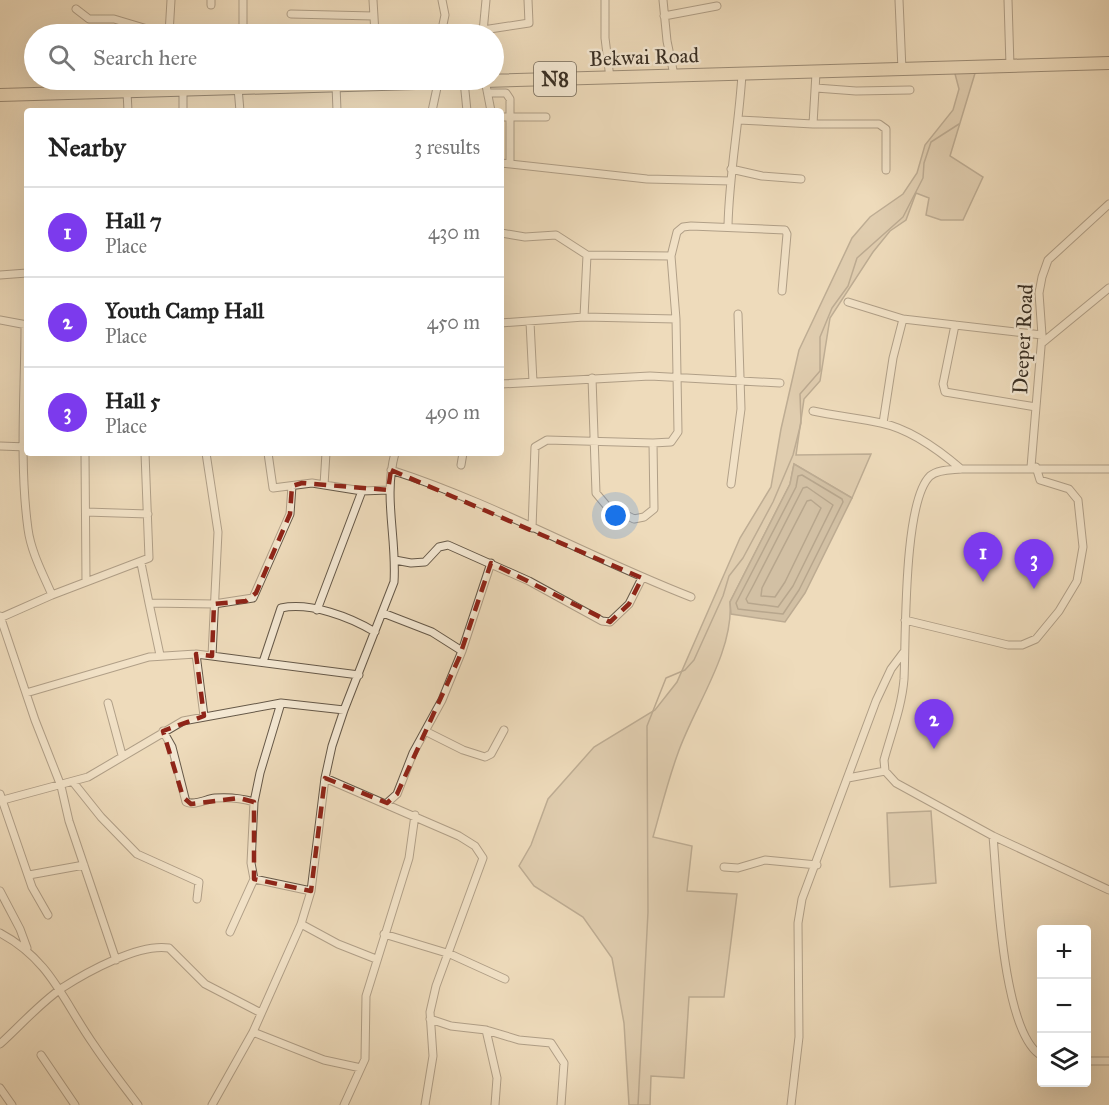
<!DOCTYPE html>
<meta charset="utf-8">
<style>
body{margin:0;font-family:"IM FELL Great Primer",serif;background:#f2f2f2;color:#222}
.controls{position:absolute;right:18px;bottom:18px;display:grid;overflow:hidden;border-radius:6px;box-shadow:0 6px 24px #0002}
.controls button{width:54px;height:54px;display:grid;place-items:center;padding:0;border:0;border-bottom:2px solid #e0e0e0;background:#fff;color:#222;font:30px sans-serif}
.you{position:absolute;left:616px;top:516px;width:21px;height:21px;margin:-15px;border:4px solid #fff;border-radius:50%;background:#1a73e8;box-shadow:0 0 0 9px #1a73e833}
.badge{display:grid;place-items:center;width:39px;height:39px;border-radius:50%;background:#7c3aed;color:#fff;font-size:20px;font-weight:700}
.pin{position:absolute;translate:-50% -50px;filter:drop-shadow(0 2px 3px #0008)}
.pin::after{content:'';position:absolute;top:32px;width:21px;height:18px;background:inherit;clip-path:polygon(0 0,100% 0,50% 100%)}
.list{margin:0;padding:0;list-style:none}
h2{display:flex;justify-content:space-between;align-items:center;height:78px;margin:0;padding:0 24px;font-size:26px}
h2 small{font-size:20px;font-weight:400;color:#767676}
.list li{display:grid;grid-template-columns:39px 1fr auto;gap:18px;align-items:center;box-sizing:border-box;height:90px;padding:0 24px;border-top:2px solid #e0e0e0}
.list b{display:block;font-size:22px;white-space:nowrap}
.list p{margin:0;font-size:20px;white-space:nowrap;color:#767676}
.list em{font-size:20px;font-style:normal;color:#767676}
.icon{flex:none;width:33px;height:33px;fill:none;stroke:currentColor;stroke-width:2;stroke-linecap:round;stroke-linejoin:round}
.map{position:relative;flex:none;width:1109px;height:1105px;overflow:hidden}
.search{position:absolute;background:#fff;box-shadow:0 6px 24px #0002;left:24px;top:24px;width:480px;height:66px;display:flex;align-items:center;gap:15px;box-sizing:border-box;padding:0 21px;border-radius:33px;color:#767676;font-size:22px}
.panel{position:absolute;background:#fff;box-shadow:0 6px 24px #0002;left:24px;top:108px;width:480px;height:348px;border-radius:6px}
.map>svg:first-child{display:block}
.green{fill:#cfbda1;stroke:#837562;stroke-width:1.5}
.water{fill:#b0a087;stroke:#80725f;stroke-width:1.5}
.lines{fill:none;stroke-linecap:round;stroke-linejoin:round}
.shore{stroke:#746654;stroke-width:1.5}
.stream{stroke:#80725f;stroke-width:1.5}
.street-casing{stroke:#655848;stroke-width:9}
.highway-casing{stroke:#372d22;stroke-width:14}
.street{stroke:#f4e8d3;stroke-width:7}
.highway{stroke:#eedbbb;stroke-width:12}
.marked{fill:none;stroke:#8f2418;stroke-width:4.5;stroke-dasharray:12 8;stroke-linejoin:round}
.labels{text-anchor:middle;stroke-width:5;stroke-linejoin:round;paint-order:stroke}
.shield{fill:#f4e8d3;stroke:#706557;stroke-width:1.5}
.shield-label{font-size:20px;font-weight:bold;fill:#372d22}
.street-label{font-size:21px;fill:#372d22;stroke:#f4e8d3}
</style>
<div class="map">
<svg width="1109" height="1105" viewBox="0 0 1109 1105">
<rect width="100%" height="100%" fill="#eedbbb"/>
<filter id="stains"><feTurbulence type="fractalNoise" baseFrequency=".00333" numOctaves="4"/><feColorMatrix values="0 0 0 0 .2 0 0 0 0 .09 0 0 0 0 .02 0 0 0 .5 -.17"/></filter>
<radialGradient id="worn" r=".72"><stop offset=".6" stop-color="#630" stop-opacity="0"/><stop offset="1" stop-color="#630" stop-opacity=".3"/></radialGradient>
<path class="green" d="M954,70H976L950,156L983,177L963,220H941L926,215L929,198L916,193L906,220L890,231L873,252L830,318L820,381L804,399L796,455L871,454L852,498L794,464L790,484L730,602C734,652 694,707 678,753C668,780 661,809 653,837L692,846L687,891L737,894L724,997H689L684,1078L651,1076L650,1105H629L624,1023L612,958L583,917L534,886L519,866L531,845L548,799L594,747L655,710L677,682L740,538L771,487L781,429L799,350L852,238L870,217L903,194L917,173L925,145L953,110L959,89Z
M931,811L936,883L890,887L887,813Z"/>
<path class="water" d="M794,464L852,498L805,593L785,622L731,614L730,602L790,484Z"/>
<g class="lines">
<path class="shore" d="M802,475L842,499L843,502L799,590L783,614L738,609L736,603L796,487L798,476Z
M807,487L833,505L793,586L778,607L748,603L746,599L754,584L803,488Z
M811,500L821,508L785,582L775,597L761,596L762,588L807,501Z"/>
<path class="stream" d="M638,1105L648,912L647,726L666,678L685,670L694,660L723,596L729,576L743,558L773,502L793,455L801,423L800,394L820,371V337L832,308L848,286L857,258L903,217L923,178L924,163L931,142L959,124"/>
<defs>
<path id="street" d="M243,0V34
M373,0L375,34
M605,0V38L610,78
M663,0L667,41L674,75
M899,0L902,70
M1008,0L1010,66
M211,5V0
M76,9L89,19H114L154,31L209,34
M291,14L373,16
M664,16L717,6
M483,30L529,23L528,0
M483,32L486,0
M169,34L171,0
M441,34L445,15L442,0
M485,80L491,111
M464,81L467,111
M336,85L337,111
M238,88L240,111
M816,88L856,91L910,90
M163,90L164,80
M127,92L128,111
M488,93H506L510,99V164
M183,111V90
M432,111L438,83
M501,117H546
M739,120L813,124H879L886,129V170
M813,124L816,73
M501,163L647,179L731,181
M731,169L762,176L801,179
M728,226C729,175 739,125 742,74
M501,233L525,237L556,235L587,255L671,256
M0,275L27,273
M848,302L903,319L1042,335
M584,317L587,255
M0,320L27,325
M530,322L533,382
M501,323L584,317L676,319
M25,325C25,392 19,463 28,529C31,552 43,574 52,595
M955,325L943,384L945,392L1036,407
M1042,343L1109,288
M592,378L596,493L606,505L634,519L644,517L654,509L653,443
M501,384L650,376L780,383
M813,411C835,416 859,418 881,423C910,429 939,450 961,469
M883,423L893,358L903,319
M0,446L27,447
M85,453L86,581
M268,453L273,488L312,483L362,491
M461,465L463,453
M1031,467L1042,335L1039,293L1042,277L1048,260L1109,204
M1109,469H961C952,470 938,469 930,476C903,502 906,639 904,679C902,706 891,734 884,760L885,771L896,783L993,836L1109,890
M391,470C494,503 590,558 691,597
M731,484L741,409L738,314
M324,485L326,453
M86,512L148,514
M532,528L535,447L547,440L653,443L671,442L678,432L676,319L671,256L677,232L683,227L691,226L785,230L787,234L782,291
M395,560L411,563L425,562L439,547L448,545L529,581L602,621L610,622L629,604L642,578
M141,563L149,603L214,604L253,598L290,514L292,486
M149,603L160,655
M317,610L362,491L388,490
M383,613L432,632L462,651
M0,616L35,720L61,786L69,821L116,960
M0,618L52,595L149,558L145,453
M905,620L1008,645H1022L1036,639L1059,611L1077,581L1083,547L1078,500L1069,489L1040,480L1036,467
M212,656L359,675
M263,662L281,608C311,602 350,617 375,632
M26,693L149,657L196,654
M108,703L122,755
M204,716L196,654L212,656L218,532L206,453
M163,731L172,747L186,802C195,806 206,799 215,798C229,797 241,798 254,802
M425,731L463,750L485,757L491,754L504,730
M325,778L459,836L475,846L483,858L436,986L430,1012L433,1056L425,1105
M848,778L885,771
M73,782L101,817L137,854L199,882L197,899
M0,794L32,887L48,915
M3,800L88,777L183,721L281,703L344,710
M387,803L397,794L413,753L442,700L462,651L491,563
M993,836C997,880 1002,1035 1042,1056
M724,867L738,868L765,860L817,865
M29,875L84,865
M254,879L311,891
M0,891L20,929L27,948
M301,924L338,944L376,959
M230,932L254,879L251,863L254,802L260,773L281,703
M0,933C51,960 63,1001 94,1045C108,1066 123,1085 138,1105
M384,934L450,954L505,979
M430,1019L451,1026L486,1030L497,1078L495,1105
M486,1030L519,1040L551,1043L564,1063L561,1105
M253,1032L324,1060L361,1068
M0,1044C20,1026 39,1004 62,988C87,972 139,943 169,948L205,984L261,1013
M41,1055L75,1105
M1086,1061H1109
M0,1088L12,1105
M212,1105L253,1032L301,924L311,891L325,778L332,746L344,710L394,582C397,538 383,497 395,453
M344,1105L365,1059L366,996L409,858L415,815
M791,1105L799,1037L798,923L802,899L876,701L891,669L903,653"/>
<path id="highway" d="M0,95L1109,63"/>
</defs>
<use href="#street" class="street-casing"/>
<use href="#highway" class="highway-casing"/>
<use href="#street" class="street"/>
<use href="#highway" class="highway"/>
</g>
<path d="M0 0H1109V1105H0ZM391,470L642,578L629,604L610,622L491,563L459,658L397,794L387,803L325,778L311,891L254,879V802L239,798L191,804L183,797L163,731L204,716L196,654L212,656L214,604L246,601L256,593L290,514L292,486L302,483L388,490Z" fill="#eedbbb" fill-opacity=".55" fill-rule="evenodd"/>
<path class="marked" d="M391,470L642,578L629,604L610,622L491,563L459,658L397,794L387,803L325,778L311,891L254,879V802L239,798L191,804L183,797L163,731L204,716L196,654L212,656L214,604L246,601L256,593L290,514L292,486L302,483L388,490Z"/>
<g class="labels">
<rect class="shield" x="534" y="62" width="42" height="34" rx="4.5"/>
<g class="shield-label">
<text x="555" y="86">N8</text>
</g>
<g class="street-label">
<text transform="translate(644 57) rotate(-2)" y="7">Bekwai Road</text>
<text transform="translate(1023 339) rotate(-87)" y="7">Deeper Road</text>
</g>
</g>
<rect width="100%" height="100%" filter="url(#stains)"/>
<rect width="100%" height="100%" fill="url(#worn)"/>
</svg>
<div class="controls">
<button>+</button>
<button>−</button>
<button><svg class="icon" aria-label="layers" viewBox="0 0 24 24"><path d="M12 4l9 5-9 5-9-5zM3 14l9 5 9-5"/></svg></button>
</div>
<div class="you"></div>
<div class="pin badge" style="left:983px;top:582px">1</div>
<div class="pin badge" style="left:934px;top:749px">2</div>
<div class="pin badge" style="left:1034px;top:589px">3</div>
<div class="search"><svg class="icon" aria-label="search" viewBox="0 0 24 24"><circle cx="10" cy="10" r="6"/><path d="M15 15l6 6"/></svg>Search here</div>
<section class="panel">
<h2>Nearby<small>3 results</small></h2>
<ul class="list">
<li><span class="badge">1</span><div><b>Hall 7</b><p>Place</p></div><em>430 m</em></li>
<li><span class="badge">2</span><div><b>Youth Camp Hall</b><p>Place</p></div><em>450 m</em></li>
<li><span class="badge">3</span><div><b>Hall 5</b><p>Place</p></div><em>490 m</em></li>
</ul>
</section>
</div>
